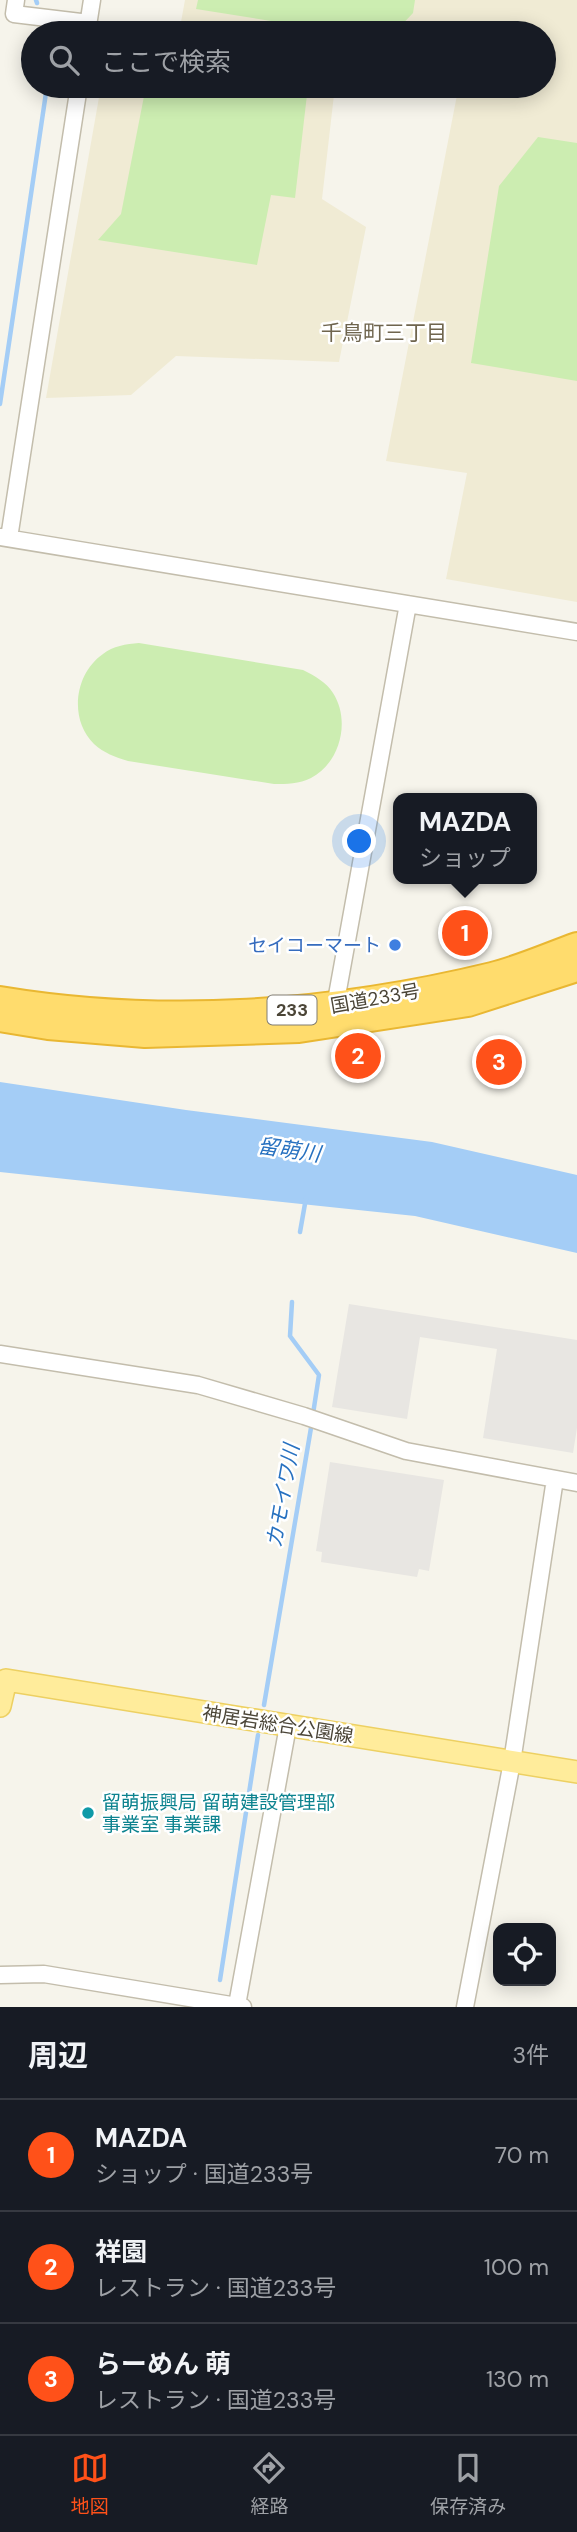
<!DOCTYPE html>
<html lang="ja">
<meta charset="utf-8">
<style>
body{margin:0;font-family:"DM Sans","Noto Sans JP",sans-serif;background:#242831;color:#f1f3f6}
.controls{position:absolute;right:21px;bottom:21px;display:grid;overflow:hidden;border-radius:14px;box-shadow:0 4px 18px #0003}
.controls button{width:63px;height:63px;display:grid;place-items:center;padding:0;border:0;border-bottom:2px solid #363941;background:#171b24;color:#f1f3f6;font:35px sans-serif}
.you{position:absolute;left:360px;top:842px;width:24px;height:24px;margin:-18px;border:5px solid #fff;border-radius:50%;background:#1a73e8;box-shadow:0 0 0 10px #1a73e833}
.badge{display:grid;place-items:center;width:46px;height:46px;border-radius:50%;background:#ff5119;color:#fff;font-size:23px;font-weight:700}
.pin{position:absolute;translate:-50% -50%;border:4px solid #fff;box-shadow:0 2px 7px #0006}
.popup{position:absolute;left:393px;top:793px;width:144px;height:91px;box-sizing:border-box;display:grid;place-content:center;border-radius:14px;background:#171b24;filter:drop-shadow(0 2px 5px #0005);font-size:23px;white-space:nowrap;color:#9ea1a6}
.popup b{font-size:26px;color:#f1f3f6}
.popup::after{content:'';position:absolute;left:50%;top:100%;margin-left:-14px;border:14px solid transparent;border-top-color:#171b24}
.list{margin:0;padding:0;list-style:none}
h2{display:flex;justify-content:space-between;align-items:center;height:91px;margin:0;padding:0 28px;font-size:30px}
h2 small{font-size:23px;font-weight:400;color:#9ea1a6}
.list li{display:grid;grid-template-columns:46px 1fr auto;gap:21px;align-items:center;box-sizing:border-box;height:112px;padding:0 28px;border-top:2px solid #363941}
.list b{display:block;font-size:26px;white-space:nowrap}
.list p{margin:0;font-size:23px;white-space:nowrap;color:#9ea1a6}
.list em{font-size:23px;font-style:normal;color:#9ea1a6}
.icon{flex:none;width:38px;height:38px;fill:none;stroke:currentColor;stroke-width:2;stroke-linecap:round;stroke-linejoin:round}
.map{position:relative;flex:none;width:577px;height:2007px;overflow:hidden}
.search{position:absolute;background:#171b24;box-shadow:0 4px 18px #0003;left:21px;right:21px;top:21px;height:77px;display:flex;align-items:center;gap:18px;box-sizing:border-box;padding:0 24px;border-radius:38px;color:#9ea1a6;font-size:26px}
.sheet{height:427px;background:#171b24}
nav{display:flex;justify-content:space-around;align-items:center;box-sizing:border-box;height:98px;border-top:2px solid #363941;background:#171b24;font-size:19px;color:#9ea1a6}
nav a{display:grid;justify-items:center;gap:4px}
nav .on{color:#ff5119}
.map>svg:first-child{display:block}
.education{fill:#f0ebd4}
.green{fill:#ccedb1}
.parking{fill:#e8e6e2}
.water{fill:#a4cdf6}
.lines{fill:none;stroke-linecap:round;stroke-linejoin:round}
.stream{stroke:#a4cdf6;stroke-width:4.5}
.minor-casing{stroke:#c3bdac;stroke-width:19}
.major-casing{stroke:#edd062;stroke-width:24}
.highway-casing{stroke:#e9b732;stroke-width:28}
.minor{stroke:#fff;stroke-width:16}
.major{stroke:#ffec9b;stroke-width:21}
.highway{stroke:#ffdc6d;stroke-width:24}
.shop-dot{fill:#3f7fe0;stroke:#fff;stroke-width:2.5}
.culture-dot{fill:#0f9aa8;stroke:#fff;stroke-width:2.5}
.labels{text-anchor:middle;stroke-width:5;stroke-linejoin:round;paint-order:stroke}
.shield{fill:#fff;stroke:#817d73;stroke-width:2}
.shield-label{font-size:18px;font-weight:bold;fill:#4b4537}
.shop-label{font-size:19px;fill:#366cbe;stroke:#fff;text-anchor:end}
.street-label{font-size:19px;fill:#4b4537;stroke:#fff}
.culture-label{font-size:19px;fill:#0d838f;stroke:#fff;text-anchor:start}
.neighbourhood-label{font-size:21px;fill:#6f654e;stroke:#fff}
.water-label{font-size:21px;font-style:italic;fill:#2771c0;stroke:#fff}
</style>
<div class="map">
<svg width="577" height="2007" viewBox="0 0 577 2007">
<rect width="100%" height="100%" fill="#f6f4eb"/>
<path class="education" d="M185,0H577V602L446,579L467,473L386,461L457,95L407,86H544V33H179Z
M101,86H335L322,199L366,227L339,362L176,356L131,395L46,398Z"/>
<path class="green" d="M198,0H415L413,13L394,33H346L196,9Z
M146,86H308L295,198L271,195L257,265L98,240L121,214Z
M538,137L577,143V381L471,363L499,186Z
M139,643L303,670C315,676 326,682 333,693C351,721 340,763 311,778C299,784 287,784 274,784L128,761C115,757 104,753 94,744C69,720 74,674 103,654C113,646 126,644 139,643Z"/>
<path class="parking" d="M349,1304L577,1340V1428L573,1453L483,1438L497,1349L420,1337L407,1419L332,1407Z
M330,1462L444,1480L429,1571L419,1569L417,1577L321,1562L322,1552L316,1551Z"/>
<path class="water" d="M0,1082L186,1110L432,1142L577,1175V1253L415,1216L0,1172Z"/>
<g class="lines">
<path class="stream" d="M36,0L37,3
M0,404L47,86
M300,1232L306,1198
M292,1302L290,1336L319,1375L313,1414
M264,1705L312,1422
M220,1980L258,1735"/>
<defs>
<path id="minor" d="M16,0L14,14L89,23
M87,32L92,0
M0,537L577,632
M9,538L79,86
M334,1012L408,604
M0,1354L198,1385L304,1416L406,1451L577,1483
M0,1975L44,1974L243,2007
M237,2005L288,1726
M465,2007L512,1762L555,1479"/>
<path id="major" d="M0,1706L6,1680L577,1772"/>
<path id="highway" d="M0,999C163,1026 332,1014 492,975C520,968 549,955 577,945
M0,1019L48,1027L145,1035L299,1030L468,1004L577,969"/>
</defs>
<use href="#minor" class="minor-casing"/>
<use href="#major" class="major-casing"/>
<use href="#highway" class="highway-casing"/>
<use href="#minor" class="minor"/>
<use href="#major" class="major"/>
<use href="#highway" class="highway"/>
</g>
<circle class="shop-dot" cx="395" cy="945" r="7"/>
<circle class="culture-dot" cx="88" cy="1813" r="7"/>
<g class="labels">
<rect class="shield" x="267.5" y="995.5" width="49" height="29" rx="5"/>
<g class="shield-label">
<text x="292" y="1016">233</text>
</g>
<g class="shop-label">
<text x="381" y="952">セイコーマート</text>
</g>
<g class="street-label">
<text transform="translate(375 998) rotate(-10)" y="7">国道233号</text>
<text transform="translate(278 1724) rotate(9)" y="7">神居岩総合公園線</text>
</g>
<g class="culture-label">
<text x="102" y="1809">留萌振興局 留萌建設管理部<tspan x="102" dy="22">事業室 事業課</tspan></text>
</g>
<g class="neighbourhood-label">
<text x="384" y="340">千鳥町三丁目</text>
</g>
<g class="water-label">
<text transform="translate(289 1150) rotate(8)" y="7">留萌川</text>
<text transform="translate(283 1496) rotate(-80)" y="7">カモイワ川</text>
</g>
</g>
</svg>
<div class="controls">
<button><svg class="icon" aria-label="locate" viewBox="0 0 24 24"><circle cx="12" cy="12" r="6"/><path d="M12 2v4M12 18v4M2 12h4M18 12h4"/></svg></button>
</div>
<div class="you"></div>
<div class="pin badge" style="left:465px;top:933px">1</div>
<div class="popup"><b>MAZDA</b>ショップ</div>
<div class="pin badge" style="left:358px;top:1056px">2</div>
<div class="pin badge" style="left:499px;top:1062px">3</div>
<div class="search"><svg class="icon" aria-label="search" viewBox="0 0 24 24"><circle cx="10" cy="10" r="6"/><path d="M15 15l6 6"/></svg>ここで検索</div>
</div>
<section class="sheet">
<h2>周辺<small>3件</small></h2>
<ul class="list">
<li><span class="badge">1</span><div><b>MAZDA</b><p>ショップ · 国道233号</p></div><em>70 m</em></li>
<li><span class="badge">2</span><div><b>祥園</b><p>レストラン · 国道233号</p></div><em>100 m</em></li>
<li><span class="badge">3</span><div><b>らーめん 萌</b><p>レストラン · 国道233号</p></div><em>130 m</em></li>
</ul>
</section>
<nav>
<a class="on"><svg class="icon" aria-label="map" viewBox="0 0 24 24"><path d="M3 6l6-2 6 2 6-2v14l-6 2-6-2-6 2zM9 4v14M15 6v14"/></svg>地図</a>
<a><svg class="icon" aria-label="directions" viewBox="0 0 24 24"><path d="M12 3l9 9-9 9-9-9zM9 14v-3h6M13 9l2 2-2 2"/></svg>経路</a>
<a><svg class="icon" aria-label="saved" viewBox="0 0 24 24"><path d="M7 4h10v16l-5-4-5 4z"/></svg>保存済み</a>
</nav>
